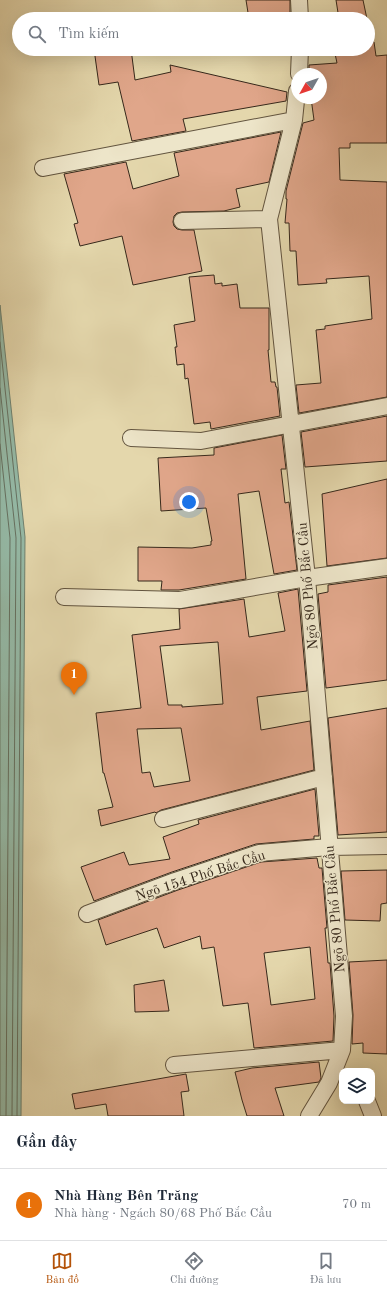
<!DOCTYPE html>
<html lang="vi">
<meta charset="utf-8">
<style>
body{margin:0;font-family:"Old Standard TT",serif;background:#f6f6f7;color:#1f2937}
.controls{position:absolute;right:12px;bottom:12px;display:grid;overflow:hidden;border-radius:8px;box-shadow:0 4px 16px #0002}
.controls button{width:36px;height:36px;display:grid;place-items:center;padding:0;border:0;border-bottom:1px solid #e0e1e3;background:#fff;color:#1f2937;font:20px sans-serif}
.compass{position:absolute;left:291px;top:68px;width:36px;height:36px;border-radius:50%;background:#fff;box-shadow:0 4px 16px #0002;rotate:230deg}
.you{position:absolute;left:189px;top:502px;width:14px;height:14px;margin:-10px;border:3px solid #fff;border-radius:50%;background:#1a73e8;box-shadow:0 0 0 6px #1a73e833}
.badge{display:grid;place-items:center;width:26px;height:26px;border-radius:50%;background:#b45309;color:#fff;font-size:13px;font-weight:700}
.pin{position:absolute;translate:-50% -33px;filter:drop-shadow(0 1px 2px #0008)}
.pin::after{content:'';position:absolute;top:21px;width:14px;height:12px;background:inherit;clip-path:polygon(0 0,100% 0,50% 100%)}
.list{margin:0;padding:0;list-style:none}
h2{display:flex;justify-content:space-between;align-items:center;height:52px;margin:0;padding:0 16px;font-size:17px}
h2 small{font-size:13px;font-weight:400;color:#747a83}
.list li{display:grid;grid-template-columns:26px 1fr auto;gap:12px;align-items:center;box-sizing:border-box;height:72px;padding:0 16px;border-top:1px solid #e0e1e3}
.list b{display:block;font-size:15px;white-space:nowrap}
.list p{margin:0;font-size:13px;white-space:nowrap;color:#747a83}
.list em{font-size:13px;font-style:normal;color:#747a83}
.icon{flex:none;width:22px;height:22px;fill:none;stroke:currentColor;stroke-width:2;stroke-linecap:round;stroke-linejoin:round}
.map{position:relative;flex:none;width:387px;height:1116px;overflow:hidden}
.search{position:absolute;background:#fff;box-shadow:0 4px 16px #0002;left:12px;right:12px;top:12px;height:44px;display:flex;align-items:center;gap:10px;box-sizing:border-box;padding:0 14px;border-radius:22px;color:#747a83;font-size:15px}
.sheet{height:124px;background:#fff}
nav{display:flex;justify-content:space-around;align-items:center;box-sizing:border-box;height:56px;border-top:1px solid #e0e1e3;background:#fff;font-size:11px;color:#747a83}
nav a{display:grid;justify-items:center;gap:2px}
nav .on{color:#b45309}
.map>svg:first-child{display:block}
.water{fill:#95baa7;stroke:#6f806f}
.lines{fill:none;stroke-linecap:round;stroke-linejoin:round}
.shore{stroke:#667161;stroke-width:1}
.building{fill:#e0a68a;stroke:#36281b;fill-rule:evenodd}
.minor-casing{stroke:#62543f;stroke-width:18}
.minor{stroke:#ede5c9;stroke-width:16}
.labels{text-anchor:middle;stroke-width:3;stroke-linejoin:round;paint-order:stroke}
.street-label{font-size:14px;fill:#36281b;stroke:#ede5c9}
</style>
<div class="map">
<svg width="387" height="1116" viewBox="0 0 387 1116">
<rect width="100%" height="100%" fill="#e4d7ac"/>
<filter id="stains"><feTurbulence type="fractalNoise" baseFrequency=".005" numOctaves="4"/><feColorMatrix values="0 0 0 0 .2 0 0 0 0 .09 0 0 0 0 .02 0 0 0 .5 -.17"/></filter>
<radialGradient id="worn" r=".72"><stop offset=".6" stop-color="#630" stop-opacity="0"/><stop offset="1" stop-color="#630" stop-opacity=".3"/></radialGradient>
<path class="water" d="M0,305L25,537L21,1116H0Z"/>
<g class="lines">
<path class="shore" d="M0,342L21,538L17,1116
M0,388L16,538L12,1116
M0,444L10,538L6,1116"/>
</g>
<path class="building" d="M246,0H290V18L249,19Z
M336,0H363L367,19H339Z
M374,42L376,56L387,55V143H350V148H339L340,180L387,182V397L299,413L296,385L321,383L316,330L325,329V326L372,319L369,276L326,279L327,283L298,285L296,251H290L289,223H285L287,199H286V191L303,123L314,120L311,98H321V74H309V65L337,63L334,49H368V43Z
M94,49H131L135,80L171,72L170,65L287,92L286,101L183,119L186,131L132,141L118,82L99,85Z
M281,132L269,182L236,189L240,207L224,211L182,212L177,213L174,216L173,222L174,226L177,229L182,230H194L202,271L133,285L122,236L80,246L74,224L78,223L64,174L126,162L133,189L179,176L174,153Z
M214,275L215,284L222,283V286L237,284L240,308H269V350H268L271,382H275L276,387H277L280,416L211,429L210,422L194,424L188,378L185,379L184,364L177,365L175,347H177L174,325L195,321L189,277Z
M387,416V461L305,467L301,432Z
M282,435L286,469H281L285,503L289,502L297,570L274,574L259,491L238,494L246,579L179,590H161L162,581H138V547L192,548L211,545V541H212L206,508L161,511L158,458L214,455V448Z
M387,479V558L327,566L322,494Z
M387,577V680L326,688L318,594L328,592V585Z
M298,589L307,691L257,697L261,730L310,721L314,770L161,810L156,813L155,812L101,826L98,810L113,807L104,773H103L96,713L141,708L132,635L180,629L179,609L244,599L249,637L285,631L278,593ZM218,642L223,704L182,707V705H168L160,646ZM181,728L190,781L154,787L150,772L142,773L137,729Z
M387,708V832L338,835L328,718Z
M315,789L319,836H314V839L256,844L172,872L94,901L81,867L124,852L129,865L170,859L163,837L199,824L198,820Z
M317,858L319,868H322L327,928H325L328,963H330L334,1016L333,1041L254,1048L248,1003L223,1006L214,947L202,949L200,936L164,948L157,928L106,945L98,920L178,890L261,862ZM310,947L315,999L271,1005L264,953Z
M387,870V903L381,904L380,921L345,920L341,871Z
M387,960V1054L363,1053V1043L352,1044L353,1015L349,962Z
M164,980L169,1011L135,1012L134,985Z
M319,1062L321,1078L319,1082L275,1088L284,1116H247L242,1100L235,1072L252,1068Z
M186,1074L189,1091L181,1092L184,1116H108L106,1104L75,1109L72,1094Z"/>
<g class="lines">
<defs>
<path id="minor" d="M299,0L300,19
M299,74L300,49
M297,91L294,120L269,219L307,578L344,1016L342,1050L329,1083L309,1116
M43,168L294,120
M182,221L269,219
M131,438L201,441L387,406
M64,597L180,600L307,578L387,567
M163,819L324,777
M87,914L175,881L259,853L329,847L387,846
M174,1065L342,1050
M367,1101L373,1116"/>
</defs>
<use href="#minor" class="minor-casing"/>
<use href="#minor" class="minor"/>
</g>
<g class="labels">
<g class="street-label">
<text transform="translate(307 586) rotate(-95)" y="5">Ngõ 80 Phố Bắc Cầu</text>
<text transform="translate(200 875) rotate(-18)" y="5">Ngõ 154 Phố Bắc Cầu</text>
<text transform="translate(334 909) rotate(-95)" y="5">Ngõ 80 Phố Bắc Cầu</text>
</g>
</g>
<rect width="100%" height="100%" filter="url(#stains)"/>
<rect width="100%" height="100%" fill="url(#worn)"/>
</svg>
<div class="controls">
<button><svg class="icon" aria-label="layers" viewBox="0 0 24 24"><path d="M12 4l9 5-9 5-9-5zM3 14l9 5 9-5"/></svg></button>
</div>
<svg class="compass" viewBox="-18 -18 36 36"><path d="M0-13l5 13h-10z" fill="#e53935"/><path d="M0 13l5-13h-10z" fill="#747a83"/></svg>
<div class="you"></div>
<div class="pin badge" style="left:74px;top:695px;background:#e8710a">1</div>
<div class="search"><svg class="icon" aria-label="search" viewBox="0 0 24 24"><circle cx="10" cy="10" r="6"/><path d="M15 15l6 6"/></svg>Tìm kiếm</div>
</div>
<section class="sheet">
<h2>Gần đây<small></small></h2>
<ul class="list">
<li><span class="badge" style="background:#e8710a">1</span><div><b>Nhà Hàng Bên Trăng</b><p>Nhà hàng · Ngách 80/68 Phố Bắc Cầu</p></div><em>70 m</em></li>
</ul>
</section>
<nav>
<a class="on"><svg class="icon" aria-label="map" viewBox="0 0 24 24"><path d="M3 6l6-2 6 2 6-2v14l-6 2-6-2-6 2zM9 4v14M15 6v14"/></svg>Bản đồ</a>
<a><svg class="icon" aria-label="directions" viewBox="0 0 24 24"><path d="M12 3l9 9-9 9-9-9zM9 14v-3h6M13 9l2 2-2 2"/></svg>Chỉ đường</a>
<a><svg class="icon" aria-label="saved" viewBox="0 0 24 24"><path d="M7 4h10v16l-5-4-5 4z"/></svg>Đã lưu</a>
</nav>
